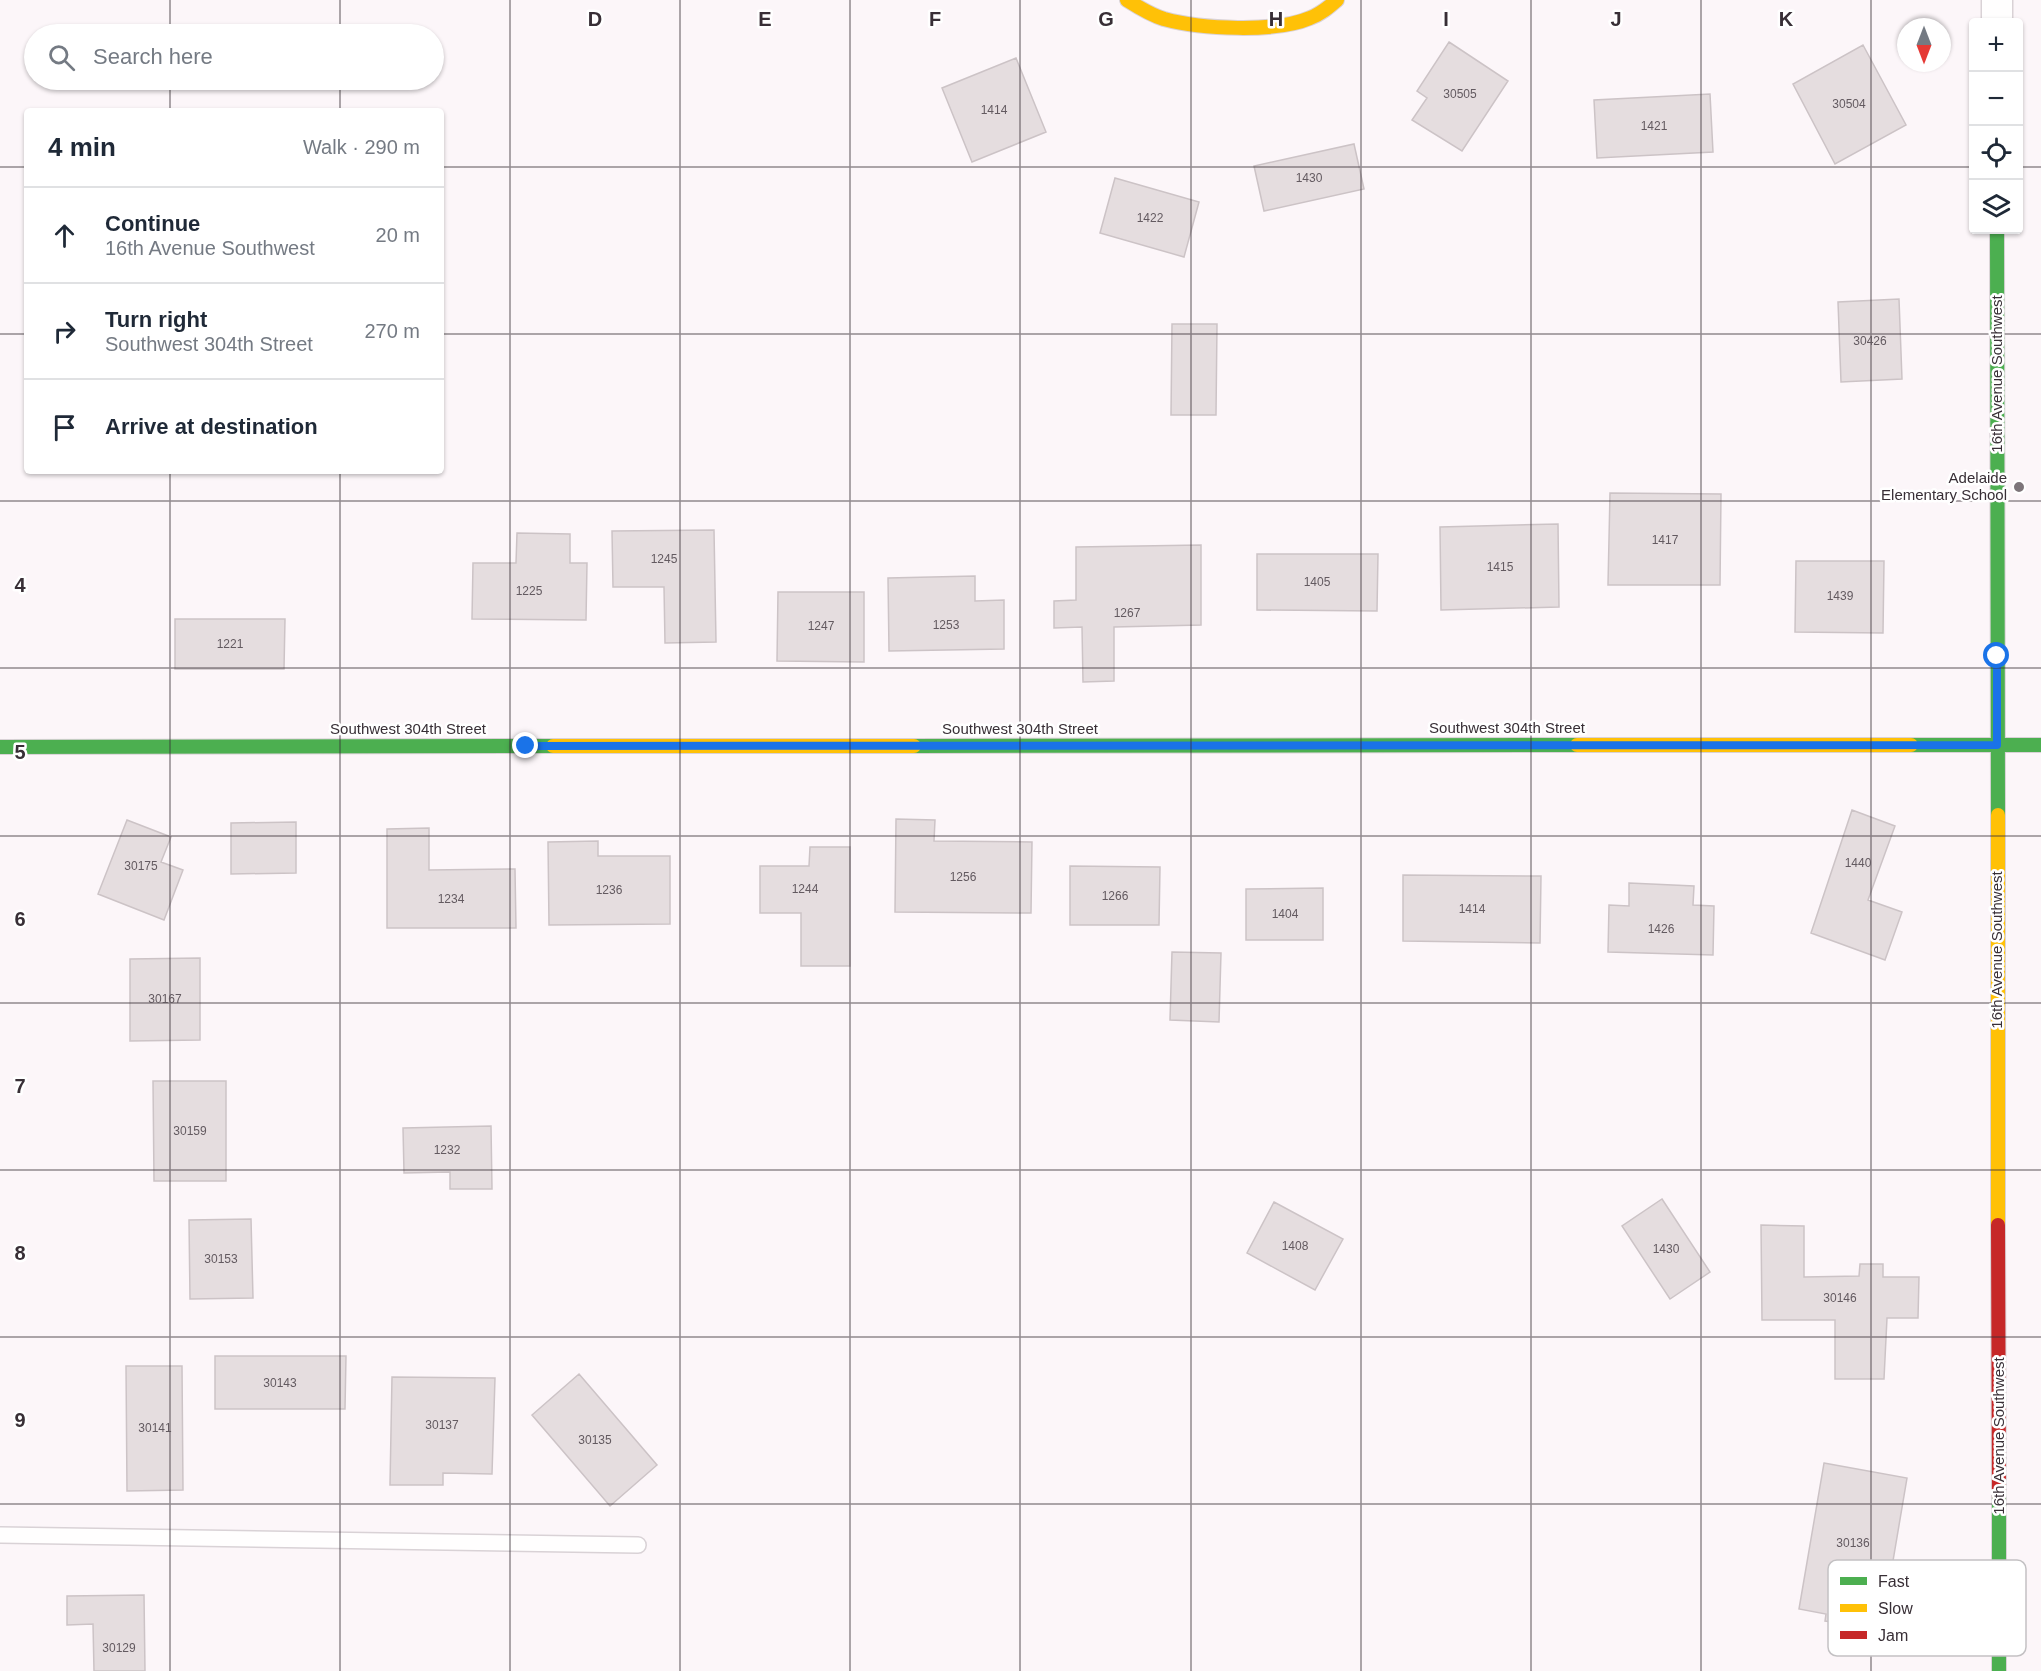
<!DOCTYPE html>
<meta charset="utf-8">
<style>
body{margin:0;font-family:Arial,sans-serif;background:#f2f2f3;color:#1f2937}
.controls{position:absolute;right:18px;top:18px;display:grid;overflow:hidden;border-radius:6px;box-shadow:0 2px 4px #0004}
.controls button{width:54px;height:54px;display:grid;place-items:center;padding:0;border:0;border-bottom:2px solid #e0e1e3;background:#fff;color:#1f2937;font:30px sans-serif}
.compass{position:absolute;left:1897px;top:18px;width:54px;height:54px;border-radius:50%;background:#fff;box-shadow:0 2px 4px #0004;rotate:180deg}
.stop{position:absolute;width:18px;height:18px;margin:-14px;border:4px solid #1a73e8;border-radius:50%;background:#fff}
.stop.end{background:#1a73e8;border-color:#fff;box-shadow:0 2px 6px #0008}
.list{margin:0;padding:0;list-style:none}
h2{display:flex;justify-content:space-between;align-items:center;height:78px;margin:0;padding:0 24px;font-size:26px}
h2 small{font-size:20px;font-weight:400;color:#747a83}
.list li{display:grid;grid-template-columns:39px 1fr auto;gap:18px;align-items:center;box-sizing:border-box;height:96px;padding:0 24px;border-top:2px solid #e0e1e3}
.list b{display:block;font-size:22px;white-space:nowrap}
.list p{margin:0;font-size:20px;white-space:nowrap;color:#747a83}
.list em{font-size:20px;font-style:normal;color:#747a83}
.icon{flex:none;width:33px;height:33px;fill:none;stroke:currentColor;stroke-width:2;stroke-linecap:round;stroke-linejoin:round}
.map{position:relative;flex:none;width:2041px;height:1671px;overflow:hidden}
.search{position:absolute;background:#fff;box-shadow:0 2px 4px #0004;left:24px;top:24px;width:420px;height:66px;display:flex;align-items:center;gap:15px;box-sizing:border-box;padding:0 21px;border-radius:33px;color:#747a83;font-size:22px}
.panel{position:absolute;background:#fff;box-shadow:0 2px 4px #0004;left:24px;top:108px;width:420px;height:366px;border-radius:6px}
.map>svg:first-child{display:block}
.building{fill:#e5dddf;stroke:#ccc3c6;stroke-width:1.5}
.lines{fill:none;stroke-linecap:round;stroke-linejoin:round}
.lane-casing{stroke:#d9d2d6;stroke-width:18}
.street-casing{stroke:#d9d2d6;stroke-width:33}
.fast-casing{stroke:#d9d2d6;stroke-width:16}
.slow-casing{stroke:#d9d2d6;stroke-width:16}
.jam-casing{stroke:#d9d2d6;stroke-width:16}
.lane{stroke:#fffefe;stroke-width:15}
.street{stroke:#fffefe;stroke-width:30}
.fast{stroke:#4caf50;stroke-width:14}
.slow{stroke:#ffc107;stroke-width:14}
.jam{stroke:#c62828;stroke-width:14}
.route{stroke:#1a73e8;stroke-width:8}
.grid{fill:none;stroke:#382f36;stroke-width:1.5;stroke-opacity:0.55}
.poi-dot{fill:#7d757a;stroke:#fff;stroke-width:2}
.labels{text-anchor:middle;stroke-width:5;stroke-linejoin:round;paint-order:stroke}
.number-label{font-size:12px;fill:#635a60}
.street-label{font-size:15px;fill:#382f36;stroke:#fff}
.poi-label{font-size:15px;fill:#382f36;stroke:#fff;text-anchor:end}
.key{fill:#fff;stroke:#c3c1c3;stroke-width:1.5}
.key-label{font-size:16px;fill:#382f36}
.grid-label{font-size:20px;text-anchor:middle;font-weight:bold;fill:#382f36;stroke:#fff;stroke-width:5;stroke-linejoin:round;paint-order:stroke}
</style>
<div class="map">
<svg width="2041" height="1671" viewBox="0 0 2041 1671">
<rect width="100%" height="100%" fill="#fcf6f9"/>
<path class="building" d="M1449,42L1508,81L1462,151L1412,120L1427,98L1417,91Z
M1863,45L1906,125L1835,164L1793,84Z
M1016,58L1046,132L972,162L942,88Z
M1710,94L1713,152L1597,158L1594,100Z
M1354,144L1364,189L1264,211L1254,166Z
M1115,178L1199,202L1184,257L1100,233Z
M1899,299L1902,379L1841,382L1838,302Z
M1172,324H1217L1216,415H1171Z
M1610,493L1721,494L1720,585H1608Z
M1558,524L1559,607L1441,610L1440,527Z
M714,530L716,642L665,643L664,587H613L612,531Z
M517,533L570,534V563H587L586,620L472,619L473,563H516Z
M1201,545V625L1114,627V681L1083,682L1082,627L1054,628V601L1076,600V547Z
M1257,554H1378L1377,611L1257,610Z
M1796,561H1884L1883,633L1795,632Z
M975,576V601L1004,600V649L889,651L888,578Z
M778,592H864V662L777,661Z
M175,619H285L284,669H175Z
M1852,810L1895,826L1868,900L1902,912L1885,960L1811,933Z
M896,819L935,820L934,841L1032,842L1031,913L895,912Z
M127,820L171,837L161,862L183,870L164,920L98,894Z
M296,822V873L231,874V823Z
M429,828V870L515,869L516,928H387V829Z
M598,841V856H670V924L549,925L548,842Z
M810,847H850V966H801V913H760V866H809Z
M1070,866L1160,867L1159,925H1070Z
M1403,875L1541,876L1540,943L1403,941Z
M1629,883L1694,886L1693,905L1714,906L1713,955L1608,952L1609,905L1629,906Z
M1323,888V940H1246V889Z
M1172,952L1221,953L1219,1022L1170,1020Z
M200,958V1040L130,1041V959Z
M153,1081H226V1181H154Z
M491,1126L492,1189H450V1172L404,1173L403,1128Z
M1662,1199L1710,1272L1670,1299L1622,1226Z
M1274,1202L1343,1239L1315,1290L1247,1253Z
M251,1219L253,1298L190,1299L189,1220Z
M1761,1225L1804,1226V1277L1859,1276L1860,1264H1883V1277H1919L1918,1318H1887L1884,1379H1835V1320H1762Z
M215,1356H346L345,1409H215Z
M126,1366H182L183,1490L127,1491Z
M579,1374L657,1465L610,1506L532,1415Z
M392,1377L495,1378L492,1474L443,1473V1485H390Z
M1824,1463L1907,1478L1883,1620L1850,1614L1848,1624L1825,1621L1826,1614L1799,1609Z
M144,1595L145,1671H94L93,1624L67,1625V1596Z"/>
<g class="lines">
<defs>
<path id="lane" d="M0,1535L638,1545"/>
<path id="street" d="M1997,22V0"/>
<path id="fast" d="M1997,230L1998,815
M1911,745H2041
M914,746L1577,745
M0,747L553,746
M1999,1495V1671"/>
<path id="slow" d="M1127,0C1138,7 1151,15 1164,19C1201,29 1275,33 1310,18C1321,14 1329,7 1337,0
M1577,745H1911
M553,746H914
M1998,815V1225"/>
<path id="jam" d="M1998,1225L1999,1495"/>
</defs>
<use href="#lane" class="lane-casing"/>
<use href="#street" class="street-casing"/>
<use href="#fast" class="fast-casing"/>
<use href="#slow" class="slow-casing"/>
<use href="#jam" class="jam-casing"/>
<use href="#lane" class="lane"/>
<use href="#street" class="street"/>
<use href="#fast" class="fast"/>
<use href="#slow" class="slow"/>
<use href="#jam" class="jam"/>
</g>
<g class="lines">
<path class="route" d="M526,746L1997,745V656"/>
</g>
<path class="grid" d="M170,0V34M340,0V34M510,0V1671M680,0V1671M850,0V1671M1020,0V1671M1191,0V1671M1361,0V1671M1531,0V1671M1701,0V1671M1871,0V1671M170,80V111M340,80V111M0,167H27M441,167H1974M2018,167H2041M0,334H27M441,334H2041M170,471V1671M340,471V1671M0,501H2041M0,668H2041M0,836H2041M0,1003H2041M0,1170H2041M0,1337H2041M0,1504H2041"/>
<circle class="poi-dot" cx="2019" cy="487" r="6"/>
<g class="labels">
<g class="number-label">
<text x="1460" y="98">30505</text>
<text x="1849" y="108">30504</text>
<text x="994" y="114">1414</text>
<text x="1654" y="130">1421</text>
<text x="1309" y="182">1430</text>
<text x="1150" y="222">1422</text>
<text x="1870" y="345">30426</text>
<text x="1665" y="544">1417</text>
<text x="664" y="563">1245</text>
<text x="1500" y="571">1415</text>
<text x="1317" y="586">1405</text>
<text x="529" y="595">1225</text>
<text x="1840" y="600">1439</text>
<text x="1127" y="617">1267</text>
<text x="946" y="629">1253</text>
<text x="821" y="630">1247</text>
<text x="230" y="648">1221</text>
<text x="1858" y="867">1440</text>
<text x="141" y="870">30175</text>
<text x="963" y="881">1256</text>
<text x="805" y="893">1244</text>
<text x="609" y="894">1236</text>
<text x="1115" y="900">1266</text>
<text x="451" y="903">1234</text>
<text x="1472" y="913">1414</text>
<text x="1285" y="918">1404</text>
<text x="1661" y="933">1426</text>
<text x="165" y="1003">30167</text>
<text x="190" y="1135">30159</text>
<text x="447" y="1154">1232</text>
<text x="1295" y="1250">1408</text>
<text x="1666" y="1253">1430</text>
<text x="221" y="1263">30153</text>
<text x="1840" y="1302">30146</text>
<text x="280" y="1387">30143</text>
<text x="442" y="1429">30137</text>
<text x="155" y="1432">30141</text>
<text x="595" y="1444">30135</text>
<text x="1853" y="1547">30136</text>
<text x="119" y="1652">30129</text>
</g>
<g class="street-label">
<text transform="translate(1997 374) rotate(-90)" y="5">16th Avenue Southwest</text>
<text x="1507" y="733">Southwest 304th Street</text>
<text x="408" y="734">Southwest 304th Street</text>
<text x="1020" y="734">Southwest 304th Street</text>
<text transform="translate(1997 950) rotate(-90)" y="5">16th Avenue Southwest</text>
<text transform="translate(1999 1436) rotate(-90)" y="5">16th Avenue Southwest</text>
</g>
<g class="poi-label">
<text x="2007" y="483">Adelaide<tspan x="2007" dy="17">Elementary School</tspan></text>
</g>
</g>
<rect x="1828" y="1560" width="198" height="96" rx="9" class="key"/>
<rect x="1840" y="1577" width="27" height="8" fill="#4caf50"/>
<rect x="1840" y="1604" width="27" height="8" fill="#ffc107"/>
<rect x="1840" y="1631" width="27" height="8" fill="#c62828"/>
<g class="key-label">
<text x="1878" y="1587">Fast</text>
<text x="1878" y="1614">Slow</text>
<text x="1878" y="1641">Jam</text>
</g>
<g class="grid-label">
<text x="595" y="26">D</text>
<text x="765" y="26">E</text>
<text x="935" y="26">F</text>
<text x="1106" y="26">G</text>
<text x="1276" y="26">H</text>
<text x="1446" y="26">I</text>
<text x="1616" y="26">J</text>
<text x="1786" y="26">K</text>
<text x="20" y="592">4</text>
<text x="20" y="759">5</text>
<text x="20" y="926">6</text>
<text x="20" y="1093">7</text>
<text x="20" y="1260">8</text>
<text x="20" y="1427">9</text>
</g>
</svg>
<div class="controls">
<button>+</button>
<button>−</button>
<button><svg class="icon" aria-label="locate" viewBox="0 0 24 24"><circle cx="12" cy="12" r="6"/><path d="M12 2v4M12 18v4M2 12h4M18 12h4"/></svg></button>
<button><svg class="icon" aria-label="layers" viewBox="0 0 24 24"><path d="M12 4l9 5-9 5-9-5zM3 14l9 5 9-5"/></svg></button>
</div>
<svg class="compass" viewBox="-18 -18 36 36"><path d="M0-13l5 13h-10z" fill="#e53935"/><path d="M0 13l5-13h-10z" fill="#747a83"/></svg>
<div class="stop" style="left:1997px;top:656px"></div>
<div class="stop end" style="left:526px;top:746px"></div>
<div class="search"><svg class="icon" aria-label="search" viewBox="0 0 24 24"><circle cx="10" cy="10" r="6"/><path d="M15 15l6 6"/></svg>Search here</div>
<section class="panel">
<h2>4 min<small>Walk · 290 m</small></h2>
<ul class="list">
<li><svg class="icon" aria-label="ahead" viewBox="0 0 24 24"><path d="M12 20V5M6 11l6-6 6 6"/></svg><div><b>Continue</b><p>16th Avenue Southwest</p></div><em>20 m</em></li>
<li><svg class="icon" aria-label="right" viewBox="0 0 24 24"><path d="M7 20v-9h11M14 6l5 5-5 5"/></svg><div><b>Turn right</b><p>Southwest 304th Street</p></div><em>270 m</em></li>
<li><svg class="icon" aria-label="arrive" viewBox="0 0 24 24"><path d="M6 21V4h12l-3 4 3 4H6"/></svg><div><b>Arrive at destination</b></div></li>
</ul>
</section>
</div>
